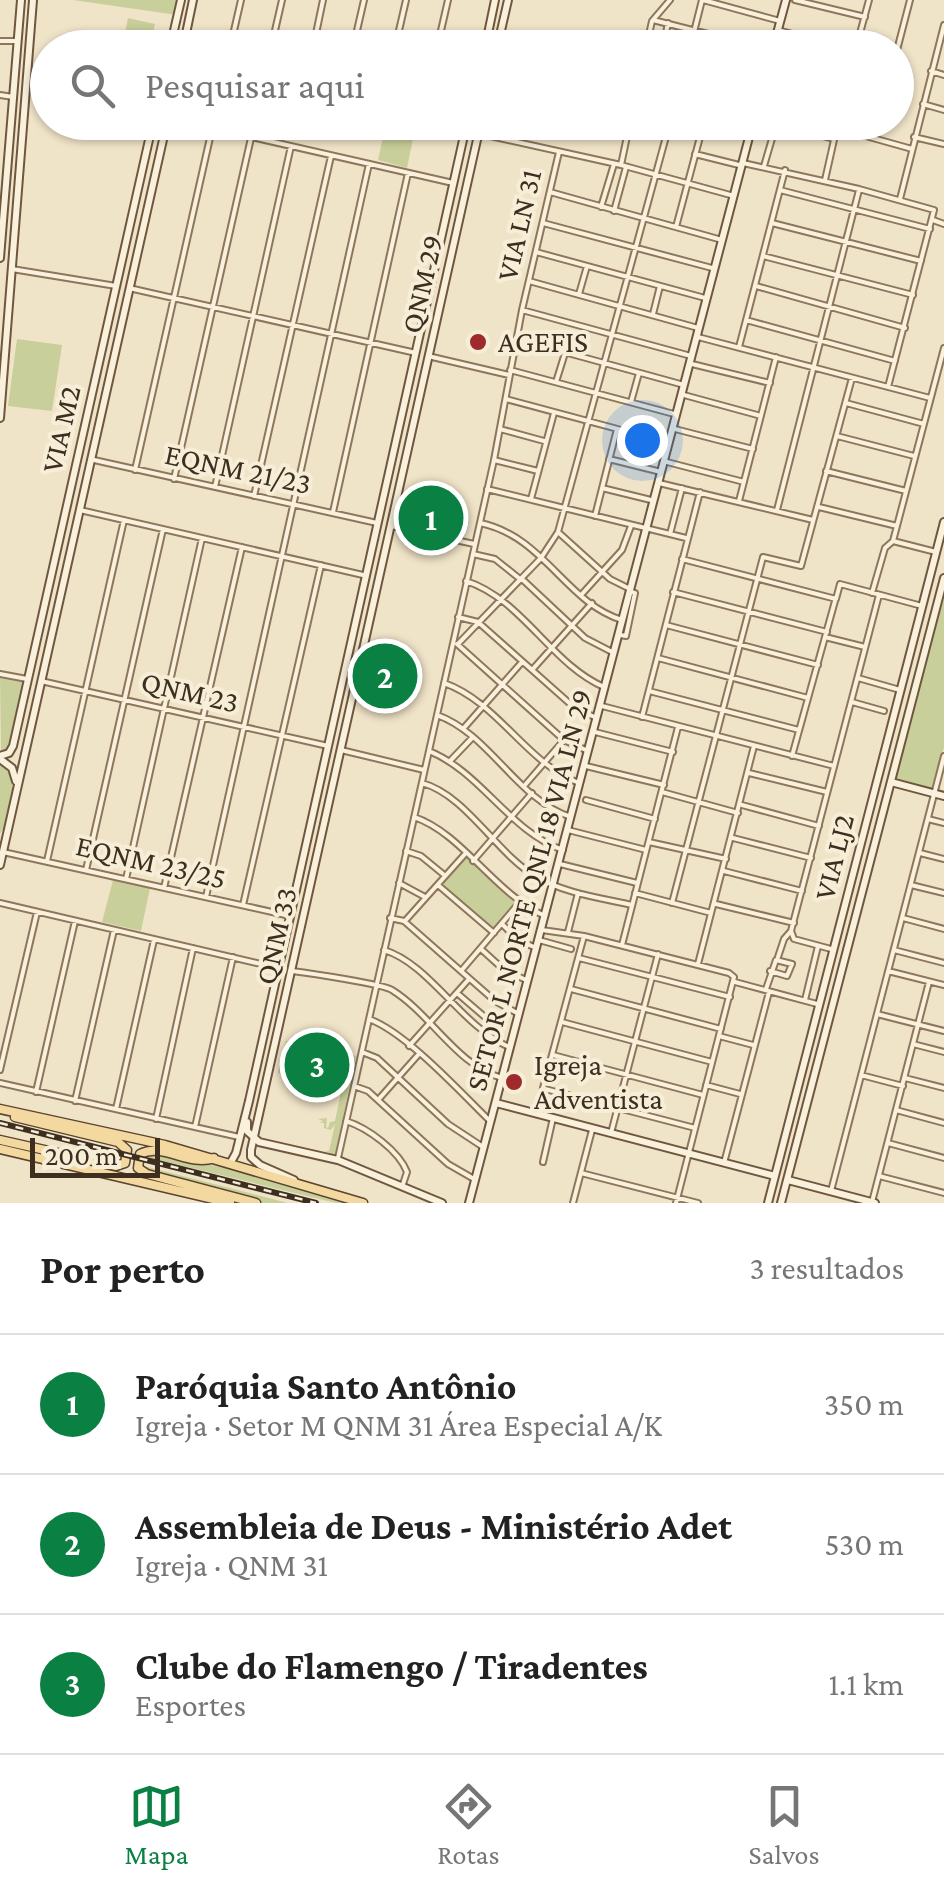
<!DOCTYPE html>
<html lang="pt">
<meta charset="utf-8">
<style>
body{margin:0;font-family:"Crimson Pro",serif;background:#f2f2f2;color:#222}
.scale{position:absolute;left:30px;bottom:25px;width:130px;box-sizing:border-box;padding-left:10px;border:5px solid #3d2e20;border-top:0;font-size:28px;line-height:35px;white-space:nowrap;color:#3d2e20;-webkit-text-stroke:8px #f7eed8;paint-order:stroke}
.you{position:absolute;left:642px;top:440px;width:35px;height:35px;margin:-25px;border:8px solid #fff;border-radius:50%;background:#1a73e8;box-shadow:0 0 0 15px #1a73e833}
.badge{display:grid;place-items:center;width:65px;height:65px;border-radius:50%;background:#0b8043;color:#fff;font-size:32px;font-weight:700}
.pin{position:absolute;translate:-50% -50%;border:5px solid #fff;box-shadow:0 2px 10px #0006}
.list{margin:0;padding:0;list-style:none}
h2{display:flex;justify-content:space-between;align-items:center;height:130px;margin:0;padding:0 40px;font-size:42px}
h2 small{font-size:32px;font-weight:400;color:#767676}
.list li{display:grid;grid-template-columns:65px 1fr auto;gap:30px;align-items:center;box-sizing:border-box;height:140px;padding:0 40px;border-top:2px solid #e0e0e0}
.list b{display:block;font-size:38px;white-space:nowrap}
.list p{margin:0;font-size:32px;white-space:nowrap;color:#767676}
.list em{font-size:32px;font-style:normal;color:#767676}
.icon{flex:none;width:55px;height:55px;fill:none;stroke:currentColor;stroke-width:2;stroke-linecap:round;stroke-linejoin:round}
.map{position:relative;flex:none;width:944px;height:1203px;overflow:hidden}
.search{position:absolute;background:#fff;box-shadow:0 2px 8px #0004;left:30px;right:30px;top:30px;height:110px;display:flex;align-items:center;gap:25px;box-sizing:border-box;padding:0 35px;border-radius:55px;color:#767676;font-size:38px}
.sheet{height:550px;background:#fff}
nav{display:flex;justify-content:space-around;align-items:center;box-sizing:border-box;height:140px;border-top:2px solid #e0e0e0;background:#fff;font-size:28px;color:#767676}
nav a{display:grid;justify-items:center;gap:5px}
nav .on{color:#0b8043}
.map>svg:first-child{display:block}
.green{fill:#c9cf9b}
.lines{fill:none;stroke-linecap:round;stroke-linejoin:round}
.street-casing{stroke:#8d765c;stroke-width:8}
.secondary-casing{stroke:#6f573f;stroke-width:10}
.primary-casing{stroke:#5b4430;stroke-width:11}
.street{stroke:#faf1dc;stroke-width:4}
.secondary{stroke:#faf1dc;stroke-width:6}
.primary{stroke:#f3d9a0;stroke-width:8}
.rail-casing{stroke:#3d2e20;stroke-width:6}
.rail{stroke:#f7eed8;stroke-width:2.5;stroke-dasharray:8;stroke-linecap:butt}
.poi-dot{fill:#9e2a2b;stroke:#f7eed8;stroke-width:4}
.labels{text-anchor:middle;stroke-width:8;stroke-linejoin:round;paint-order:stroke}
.street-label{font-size:30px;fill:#3d2e20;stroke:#f7eed8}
.poi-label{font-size:30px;fill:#3d2e20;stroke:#f7eed8;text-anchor:start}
</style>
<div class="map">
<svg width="944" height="1203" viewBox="0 0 944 1203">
<rect width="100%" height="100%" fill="#f0e4c8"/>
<path class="green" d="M73,0H180L177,15Z
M128,18L155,24L150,47H122Z
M410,123L416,124L407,168L378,160L386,123Z
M17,339L62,345L52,411L8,406Z
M944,593V747L933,790L895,779Z
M0,677L21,680L24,685L11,746L1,753Z
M0,763L10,770C15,790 12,817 0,834Z
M466,857L517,902L493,929L442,884Z
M113,880L150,888L141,931L102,922Z
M286,1041L356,1056L335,1155L325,1151H329L335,1124L331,1130L324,1128V1123H320L323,1121L318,1119L327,1118L326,1127L328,1128L330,1122L335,1121L342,1087L278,1073Z
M149,1152L254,1174L353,1203H336L142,1156Z
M140,1164L144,1166L288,1203H262L144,1171Z"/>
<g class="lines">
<defs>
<path id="street" d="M703,0L780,21
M795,0L865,17
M653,20L763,48
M778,30L843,48
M0,41H15
M230,48L241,0
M271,48L282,0
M313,48L323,0
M353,48L364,0
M395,48L406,0
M437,48L448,0
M646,48L652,21L670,0
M663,48L668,23
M690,48L702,0
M856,48L869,0
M896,54L910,0
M931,71L944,75
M0,95L13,97
M923,104L944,110
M186,122L453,183
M421,122L465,133
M768,122L834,139
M703,125L747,137
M837,128L912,149
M481,134L621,165L734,196
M874,137L878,122
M914,137L944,144
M695,154L739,165
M743,163L859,189L934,210L888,387
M621,165L630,122
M764,166L776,125
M825,180L838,122
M780,190L930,229
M550,192L722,240
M900,199L944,25
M601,207L614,164
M614,211L626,167
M933,220L944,224
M543,223L712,268
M772,223L921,261
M676,227L704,122
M536,252L705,298
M763,256L913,295
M12,269L116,286
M529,281L698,328
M756,286L905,328
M129,288L416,353
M579,294L587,266
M522,310L691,356
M653,314L660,286
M746,320L895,361
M698,337L930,398
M517,339L684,385
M739,347L785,170
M428,356L509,375
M692,364L770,383
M510,370L674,414
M556,382L565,353
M684,395L761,416
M506,399L666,442
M631,402L639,373
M846,403L924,424
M500,429L544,441
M675,429L753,449
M837,436L914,456
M609,459L661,472
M94,460L377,523
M494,460L538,471
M667,462L744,482
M135,470L212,129
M826,471L906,491
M174,479L251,138
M659,483L813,520
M215,487L291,146
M602,488L651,500
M487,489L686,538
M254,496L331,156
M531,499L554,413
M739,501L776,357
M819,507L897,526
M80,510L363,575
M777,510L859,190
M333,512L408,173
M595,516L617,429
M480,523C544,536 566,603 622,620
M391,526L474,544
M558,532L610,579L628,588
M670,534L682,488
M936,552L893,541L944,348
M473,554L495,559L520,579
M682,559L836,599L840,584L922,606
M522,579L585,638L614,653
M466,581C522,599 551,664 604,687
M673,592L827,632
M872,593L885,548L893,541
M582,594L622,550L631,526
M458,617L478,622L576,709L597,718
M666,625L818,665
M620,635L626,636L635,593L630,591
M825,637L865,647
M457,644L564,740L588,751
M458,644L541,558L558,532L670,122
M658,658L808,698
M532,670L592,603
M0,674L27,679
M858,678L900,690
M41,681L328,746
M444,683C498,702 526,763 579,783
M649,691L799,730
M852,702L884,711
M602,706L834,766
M437,715C490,734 517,800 571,817
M642,717L700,492
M463,729L522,662
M595,732L673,752
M341,750L424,770
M429,751C481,772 510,832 563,850
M792,756L835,601
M451,760L472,738
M586,766L664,785
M749,773L827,792
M422,783C466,795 496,853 535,876C563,893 601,898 632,905
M525,785L564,740
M662,792L738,813
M586,800L655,819
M742,805L819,826
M414,817C462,833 495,894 545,916
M928,819L944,823
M568,830L646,850
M733,838L811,858
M649,842L726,859
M406,851L421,856L443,874
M3,852L290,916
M920,853L944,859
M47,861L124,520
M473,861L532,793
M560,864L637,883
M86,870L163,529
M724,871L802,891
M126,879L202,538
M399,883L425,897
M438,885L494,933
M911,885L944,893
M164,888L242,547
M635,893L711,913
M206,897L369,164
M0,903L278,968
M672,903L763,557L801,566L852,378
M716,904L794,923
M243,905L321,565
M390,918L404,921L495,1001L517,1013
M903,918L944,929
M405,921L465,854
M502,924L518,940L534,947
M542,930L584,936L729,973L734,977L676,1203
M568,932L578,893
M539,940L571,949
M622,945L678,727
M481,949L503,969L526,980
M831,949L794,939L791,931L879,595
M384,950C430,964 461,1026 509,1047
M894,950L944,963
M778,957L784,939L791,931
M579,958L730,997
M698,964L754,746
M292,971C308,973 383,984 392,990C432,1015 456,1065 502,1078
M461,971L519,903
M888,971L944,985
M735,982L817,1004
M571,989L721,1029
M766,989L776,960L792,964L787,976L770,971
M457,993L493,1024
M805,1000L818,946
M877,1014L944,1031
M369,1019C407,1033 461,1093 491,1122
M562,1022L712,1062
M719,1036L753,1045
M913,1044L944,1052
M409,1046L469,979
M362,1052L377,1058L448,1124L483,1147
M553,1055L703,1095
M0,1070L37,912
M861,1075L903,1086
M905,1078L944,1088
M0,1083L239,1137
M706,1085L740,1094
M354,1086L368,1091L448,1164L474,1179
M545,1089L695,1128
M36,1092L75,921
M378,1100L418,1055
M75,1101L114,930
M116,1109L154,940
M896,1110L944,1123
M536,1114L584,936
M156,1119L193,948
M346,1121C368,1128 399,1151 407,1172L403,1184
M195,1127L233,957
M611,1133L658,954
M888,1143L944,1158
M338,1158L494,460L522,310L559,152
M543,1162L553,1118
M724,1163L769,992
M581,1173L698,1203
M879,1176L944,1193
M831,1191L944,756
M872,1202L929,982
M573,1203L592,1130"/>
<path id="secondary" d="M170,48L181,0
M183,48L193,0
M485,48L495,0
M497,48L508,0
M773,48L786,0
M0,258L21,0
M0,418L33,0
M0,756L9,753L13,746L153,122
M0,759L12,768L16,781
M891,782L944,796
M0,865L167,122
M496,1103L775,1176
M247,1122V1131L259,1142L338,1160L442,1203
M231,1162L236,1153L249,1101L467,122
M294,1180L260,1165L251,1157V1150L481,122
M788,1180L875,1203
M469,1203L753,122
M768,1203L944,522
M781,1203L944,578"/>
<path id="primary" d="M0,1109L165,1145L363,1203
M0,1140L116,1166L125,1163L127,1150L118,1142L15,1117
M0,1149L230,1203
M214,1158C189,1167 162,1142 140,1154L138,1168L147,1174L256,1203"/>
</defs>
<use href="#street" class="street-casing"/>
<use href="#secondary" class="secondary-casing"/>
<use href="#primary" class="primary-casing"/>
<use href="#street" class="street"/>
<use href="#secondary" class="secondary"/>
<use href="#primary" class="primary"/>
<defs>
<path id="rail" d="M0,1123L316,1203"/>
</defs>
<use href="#rail" class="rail-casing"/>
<use href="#rail" class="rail"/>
</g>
<g class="poi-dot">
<circle cx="478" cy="342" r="10"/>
<circle cx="514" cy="1082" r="10"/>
</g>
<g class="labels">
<g class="street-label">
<text transform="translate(519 225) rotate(-77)" y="10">VIA LN 31</text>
<text transform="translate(422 284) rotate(-77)" y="10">QNM 29</text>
<text transform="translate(61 429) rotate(-77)" y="10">VIA M2</text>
<text transform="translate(238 469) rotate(12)" y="10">EQNM 21/23</text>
<text transform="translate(190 692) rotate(13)" y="10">QNM 23</text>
<text transform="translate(834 857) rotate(-76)" y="10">VIA LJ2</text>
<text transform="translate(151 862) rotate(13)" y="10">EQNM 23/25</text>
<text transform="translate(529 890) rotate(-75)" y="10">SETOR L NORTE QNL 18 VIA LN 29</text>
<text transform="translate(276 936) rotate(-77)" y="10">QNM 33</text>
</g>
<g class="poi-label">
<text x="498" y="352">AGEFIS</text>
<text x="534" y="1075">Igreja<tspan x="534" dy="34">Adventista</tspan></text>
</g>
</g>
</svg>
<div class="scale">200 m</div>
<div class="you"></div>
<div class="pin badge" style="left:431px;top:518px">1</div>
<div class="pin badge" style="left:385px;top:676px">2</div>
<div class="pin badge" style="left:317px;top:1065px">3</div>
<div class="search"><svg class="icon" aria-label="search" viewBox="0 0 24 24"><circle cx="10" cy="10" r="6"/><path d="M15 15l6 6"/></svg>Pesquisar aqui</div>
</div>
<section class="sheet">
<h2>Por perto<small>3 resultados</small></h2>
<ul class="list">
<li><span class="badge">1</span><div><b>Paróquia Santo Antônio</b><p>Igreja · Setor M QNM 31 Área Especial A/K</p></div><em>350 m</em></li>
<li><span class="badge">2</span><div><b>Assembleia de Deus - Ministério Adet</b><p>Igreja · QNM 31</p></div><em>530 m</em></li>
<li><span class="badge">3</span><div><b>Clube do Flamengo / Tiradentes</b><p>Esportes</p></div><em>1.1 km</em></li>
</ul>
</section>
<nav>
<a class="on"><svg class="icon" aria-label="map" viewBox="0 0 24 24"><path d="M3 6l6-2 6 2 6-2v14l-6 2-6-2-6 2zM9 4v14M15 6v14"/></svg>Mapa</a>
<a><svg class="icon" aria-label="directions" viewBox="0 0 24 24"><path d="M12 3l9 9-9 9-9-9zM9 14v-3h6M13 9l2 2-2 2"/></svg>Rotas</a>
<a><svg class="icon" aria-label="saved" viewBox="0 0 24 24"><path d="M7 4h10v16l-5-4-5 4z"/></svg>Salvos</a>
</nav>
